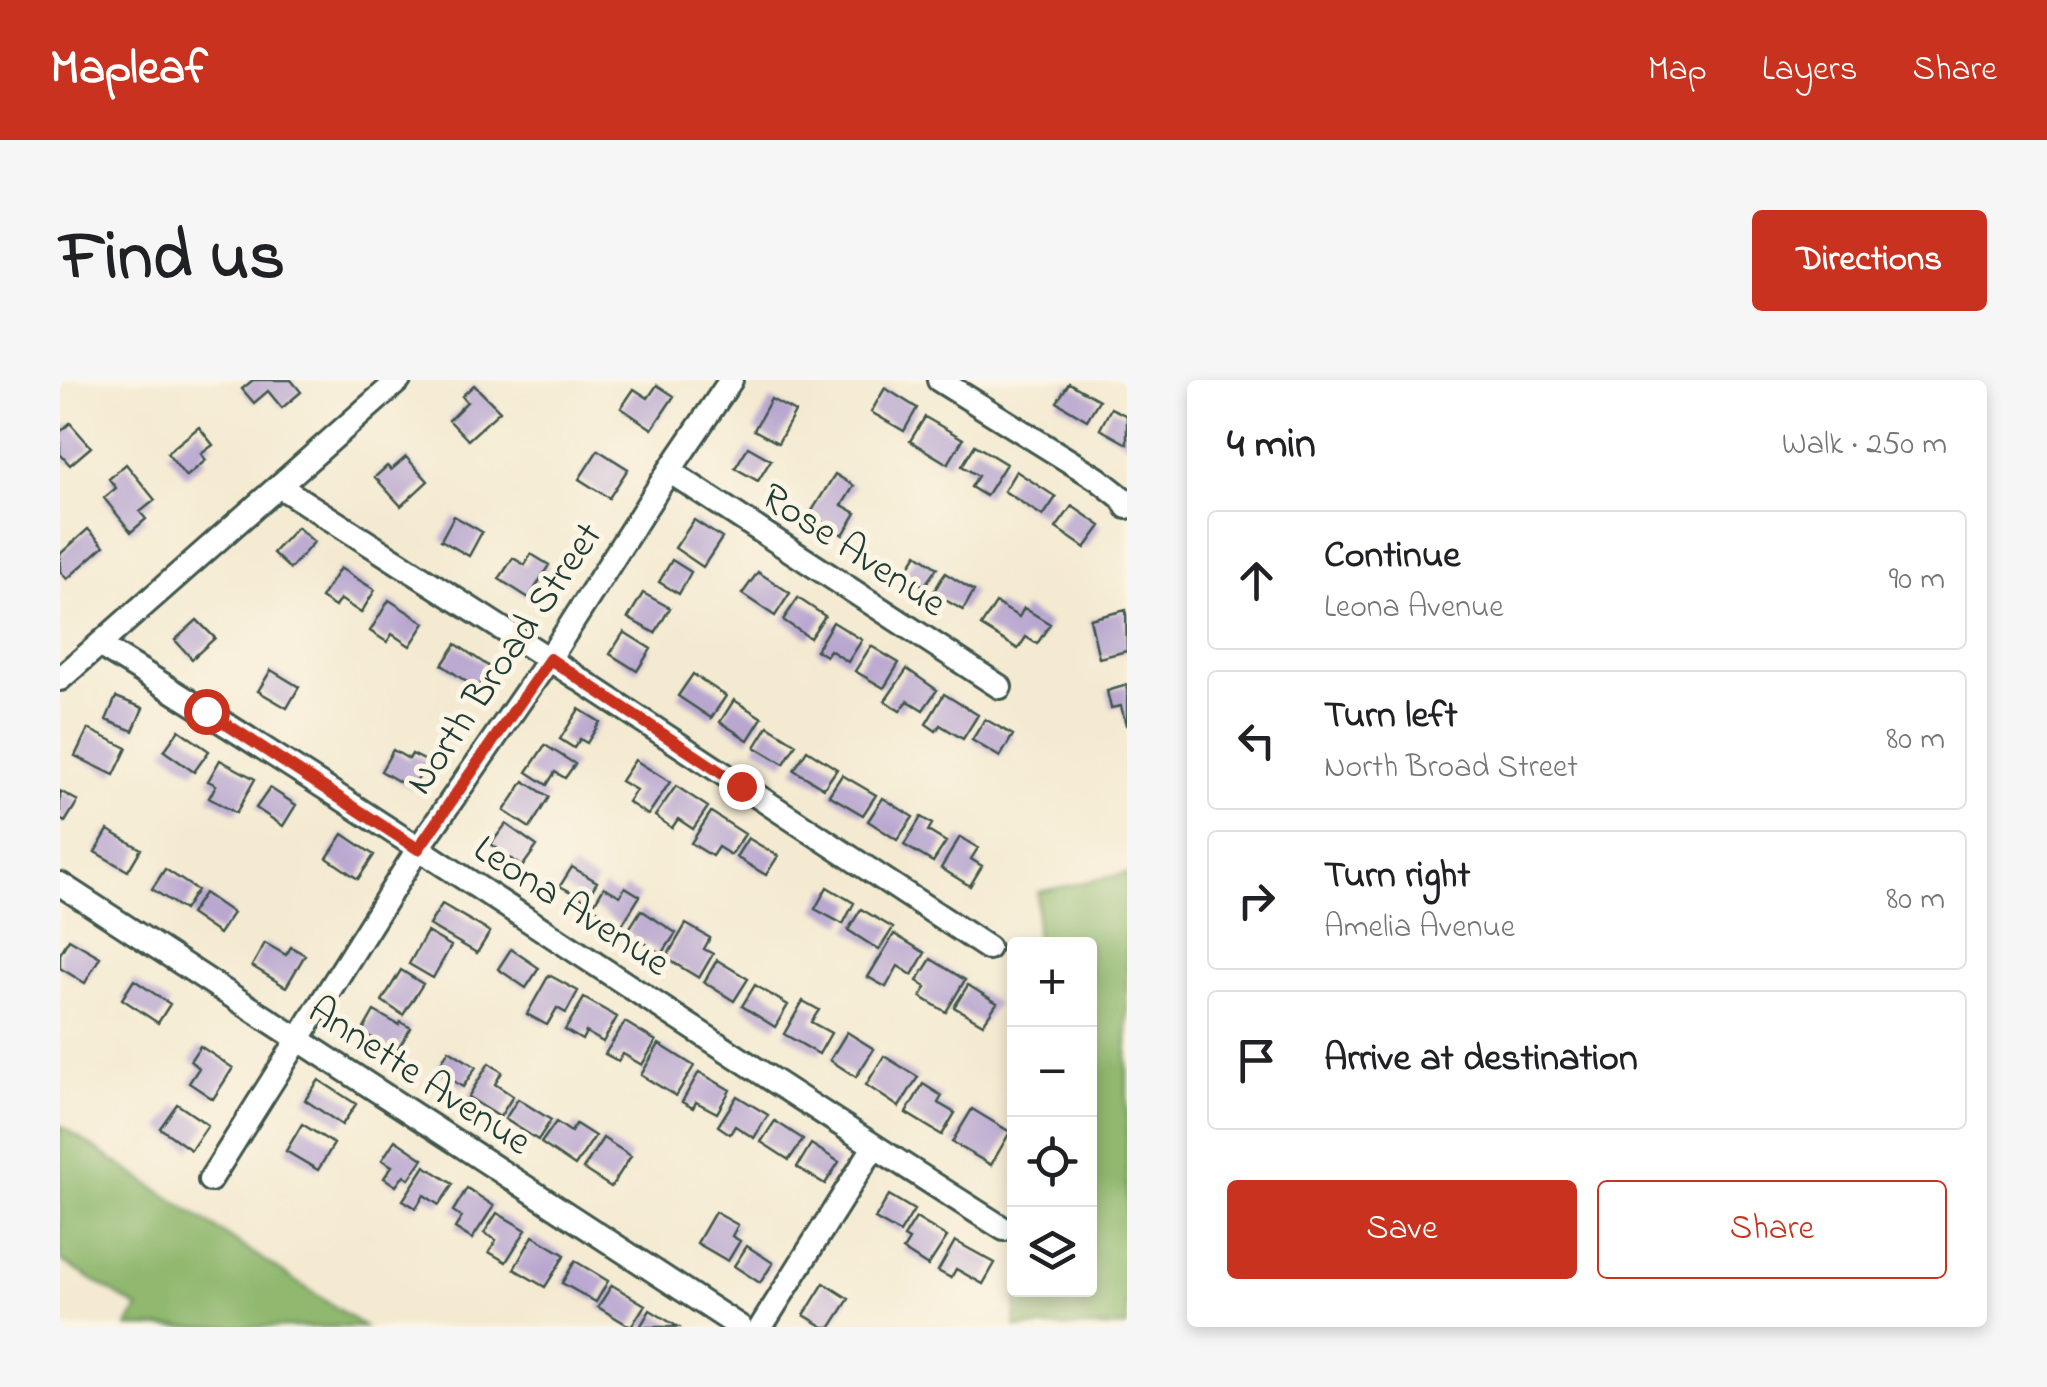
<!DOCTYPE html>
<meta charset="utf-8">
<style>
body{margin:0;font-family:"Indie Flower",sans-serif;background:#f6f6f6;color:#202124}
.controls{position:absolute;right:30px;bottom:30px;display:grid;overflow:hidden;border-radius:10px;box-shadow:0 5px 15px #0003}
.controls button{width:90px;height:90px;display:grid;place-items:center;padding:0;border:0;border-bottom:2px solid #e0e0e0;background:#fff;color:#202124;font:50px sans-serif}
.stop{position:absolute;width:30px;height:30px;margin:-22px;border:8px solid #c8321e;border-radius:50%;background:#fff}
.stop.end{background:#c8321e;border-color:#fff;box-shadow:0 2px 10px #0008}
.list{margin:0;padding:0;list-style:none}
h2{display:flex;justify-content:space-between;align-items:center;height:130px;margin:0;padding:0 40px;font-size:42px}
h2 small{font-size:32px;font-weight:400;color:#757577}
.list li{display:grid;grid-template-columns:65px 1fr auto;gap:30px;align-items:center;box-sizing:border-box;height:140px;margin:0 20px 20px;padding:0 20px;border:2px solid #e0e0e0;border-radius:10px}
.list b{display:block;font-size:38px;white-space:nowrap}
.list p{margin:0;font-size:32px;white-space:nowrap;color:#757577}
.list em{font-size:32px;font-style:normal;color:#757577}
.actions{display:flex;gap:20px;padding:30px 40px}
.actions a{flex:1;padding:22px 0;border:2px solid #c8321e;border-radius:10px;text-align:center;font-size:35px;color:#c8321e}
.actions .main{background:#c8321e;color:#fff}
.icon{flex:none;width:55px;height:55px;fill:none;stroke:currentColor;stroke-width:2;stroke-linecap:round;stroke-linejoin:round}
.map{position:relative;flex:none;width:1067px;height:947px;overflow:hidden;border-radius:10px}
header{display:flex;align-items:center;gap:60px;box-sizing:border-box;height:140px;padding:0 50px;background:#c8321e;color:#fff}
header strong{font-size:48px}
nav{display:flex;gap:55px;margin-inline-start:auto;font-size:35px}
.intro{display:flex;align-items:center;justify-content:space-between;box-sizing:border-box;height:240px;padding:0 60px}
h1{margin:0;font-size:70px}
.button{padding:25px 45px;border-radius:10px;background:#c8321e;color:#fff;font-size:35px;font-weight:700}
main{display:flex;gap:60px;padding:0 60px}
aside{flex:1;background:#fff;border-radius:10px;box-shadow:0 5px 15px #0003}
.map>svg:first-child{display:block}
.forest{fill:#90b86e;stroke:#587a51;stroke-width:2.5}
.building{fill:#b9a7d0}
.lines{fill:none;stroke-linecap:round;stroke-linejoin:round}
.minor-casing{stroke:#3f574c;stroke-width:28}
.minor{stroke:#fff;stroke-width:22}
.route{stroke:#c8321e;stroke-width:12}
.labels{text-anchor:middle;stroke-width:10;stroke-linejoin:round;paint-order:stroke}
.street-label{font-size:40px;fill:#1f3d34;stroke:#fcf5e5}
</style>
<header>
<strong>Mapleaf</strong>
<nav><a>Map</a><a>Layers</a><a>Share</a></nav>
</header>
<div class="intro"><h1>Find us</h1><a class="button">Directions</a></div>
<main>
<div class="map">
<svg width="1067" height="947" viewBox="0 0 1067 947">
<rect width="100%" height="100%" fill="#fcf5e5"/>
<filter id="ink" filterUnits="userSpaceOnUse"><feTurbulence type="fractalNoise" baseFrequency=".01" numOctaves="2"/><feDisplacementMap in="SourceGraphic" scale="20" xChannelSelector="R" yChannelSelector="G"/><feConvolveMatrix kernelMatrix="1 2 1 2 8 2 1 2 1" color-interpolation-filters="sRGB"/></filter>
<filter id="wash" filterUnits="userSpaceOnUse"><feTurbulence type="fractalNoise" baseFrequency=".0048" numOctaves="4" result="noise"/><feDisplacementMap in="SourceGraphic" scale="40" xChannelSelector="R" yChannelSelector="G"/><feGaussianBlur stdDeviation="2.25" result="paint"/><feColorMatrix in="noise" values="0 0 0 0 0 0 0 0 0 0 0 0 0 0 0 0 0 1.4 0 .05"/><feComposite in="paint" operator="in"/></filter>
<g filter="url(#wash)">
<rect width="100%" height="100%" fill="#f4ead1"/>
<path class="forest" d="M1067,493V947H955L957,910L1030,909V564H975L978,512Z
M0,745L305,947H67L78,928L0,880Z"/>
<g id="blocks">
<path class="building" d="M193,0H231L241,12L222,28L208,11L194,23L182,9Z
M1009,3L1039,20L1027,40L997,22Z
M414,5L440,31L408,60L389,40L407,22L402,16Z
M597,5L614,16L592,49L561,28L574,9L588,18Z
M825,8L857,28L844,51L811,32Z
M711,19L735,32L718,63L694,50Z
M1051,28L1067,36V64L1040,49Z
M865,37L903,59L888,84L850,61Z
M10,43L31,67L10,85L0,74V52Z
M139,47L153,65L141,74L146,80L126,97L107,73Z
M915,65L946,84L926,116L911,107L918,96L902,86Z
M688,67L711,80L698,101L675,88Z
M538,70L568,89L549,118L519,99Z
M346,77L368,101L341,126L315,97L327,86L331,90Z
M66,84L95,120L80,132L86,139L71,152L44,118L56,108L49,99Z
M956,91L996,117L983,136L944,111Z
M775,94L794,106L782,125L796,133L783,155L750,134Z
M1012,126L1041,146L1025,168L996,148Z
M394,136L422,152L409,176L381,160Z
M634,140L662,158L643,187L615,168Z
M237,147L254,162L230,189L213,173Z
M28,149L44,166L7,199L0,191V174Z
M471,174L489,185L469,218L439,199L453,178L465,185Z
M857,174L877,188L864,206L845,193Z
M612,180L631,192L619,214L599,202Z
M280,188L315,210L301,233L280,219L275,227L261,218Z
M698,192L730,213L715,236L682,214Z
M885,193L914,211L903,230L873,213Z
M583,213L610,228L595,253L568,238Z
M738,218L765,236L750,258L723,240Z
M329,220L365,243L350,266L332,254L327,262L310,251Z
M936,223L959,237L964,228L990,244L977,264L966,257L958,269L921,246Z
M1066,230L1067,271L1039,278L1030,239Z
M137,240L155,258L132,279L115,260Z
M773,242L802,260L788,282L770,270L766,276L756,270Z
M564,252L591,269L577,291L550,274Z
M396,264L431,288L417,309L382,285Z
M811,266L839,283L824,308L795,291Z
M847,289L877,310L863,330L848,321L840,331L825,321Z
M211,290L239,307L227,328L198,311Z
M633,294L666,316L651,338L618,316Z
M1067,305V345H1066L1061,326L1051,328L1047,311Z
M884,314L918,335L903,359L880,345L876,351L866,344Z
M56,317L83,328L73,351L46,340Z
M674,320L702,338L688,360L660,342Z
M519,329L540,342L527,363L520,359L514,368L500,359Z
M925,339L953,355L940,377L912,360Z
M708,346L736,364L724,384L695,367Z
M28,349L67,368L54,395L15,376Z
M119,350L149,371L134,392L104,371Z
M485,365L515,384L505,398L495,392L487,405L467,392Z
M333,370L349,379L352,374L368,382L352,409L321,391Z
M747,370L777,389L764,408L734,390Z
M160,380L195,399L176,433L149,418L156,405L148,401Z
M575,380L610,402L588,435L568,422L576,410L561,401Z
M782,395L816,415L803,435L769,415Z
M464,401L489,417L470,448L444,431Z
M616,406L648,427L633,449L618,439L612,448L595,436Z
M210,408L236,425L223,446L196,428Z
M0,411L18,421L5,442L0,439Z
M823,418L853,437L837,460L808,441Z
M651,432L685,454L671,475L658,467L652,476L631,463Z
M861,437L872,444L868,451L886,462L873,482L844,465Z
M446,444L477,466L462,487L431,464Z
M48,450L81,469L68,491L35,472Z
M283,454L314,475L298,499L267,478Z
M900,457L918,468L911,479L922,486L910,506L881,488Z
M688,458L718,476L706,495L676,477Z
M512,487L537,502L526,520L500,506Z
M105,489L137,510L124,530L92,509Z
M544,507L560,516L565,507L580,516L562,545L532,527Z
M767,507L794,523L783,544L755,529Z
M144,513L173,533L159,554L130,534Z
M382,524L430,552L417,573L369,545Z
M801,529L833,548L819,570L788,550Z
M581,530L616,553L602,574L567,552Z
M626,544L650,558L644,569L653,574L639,598L606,578Z
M367,552L391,566L373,598L349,584Z
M834,554L865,573L852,595L838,586L826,607L808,597Z
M9,559L40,577L25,603L0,588V574Z
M205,563L226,575L231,567L245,575L226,607L192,586Z
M451,569L479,588L466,608L438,589Z
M871,579L905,600L886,632L861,617L866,607L857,601Z
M657,580L688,599L674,621L644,602Z
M341,590L363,604L343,635L322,621Z
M489,595L518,611L506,633L497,628L487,645L467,634Z
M74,600L110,624L98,643L62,619Z
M695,605L728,625L715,647L682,626Z
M908,605L937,623L923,644L894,627Z
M524,618L557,637L543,662L526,652L522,660L505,650Z
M743,621L759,630L751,642L771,653L759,674L724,654Z
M314,631L339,645L340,642L351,648L336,672L302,652Z
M565,642L596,661L582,685L563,674L558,681L545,674Z
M787,652L814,669L796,697L770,680Z
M599,664L634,686L616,716L581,695Z
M140,666L173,688L153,719L129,703L139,688L130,681Z
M389,670L416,687L403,707L376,690Z
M824,676L858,697L839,727L806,705Z
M429,683L442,692L435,704L453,716L440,737L408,717Z
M639,692L670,710L657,733L636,722L633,728L622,722Z
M259,700L296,724L282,745L245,720Z
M863,704L882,716L878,723L895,733L882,755L846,733Z
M677,716L708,735L694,758L675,746L670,754L658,746Z
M458,719L491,740L478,760L445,739Z
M117,724L148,745L131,770L100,748Z
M912,729L950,752L931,785L892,762Z
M715,741L743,759L729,780L701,762Z
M496,742L511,752L516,744L535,756L515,786L481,763Z
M242,744L274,764L258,790L226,771Z
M543,758L571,776L551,807L523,789Z
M335,760L363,779L349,799L344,795L336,806L324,798L332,786L322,780Z
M751,764L779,782L765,804L737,787Z
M365,786L393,804L379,825L364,815L356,828L343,820Z
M407,808L434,826L412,859L395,848L402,837L393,831Z
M829,815L854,830L840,853L815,839Z
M655,832L678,845L672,856L680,861L668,881L637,863Z
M437,833L466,850L446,882L429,872L436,860L424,853Z
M856,838L887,857L868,886L843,870L849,860L844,857Z
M473,856L505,875L485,907L454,889Z
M895,861L935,883L923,904L896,889L891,898L878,891Z
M687,866L713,883L700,903L674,886Z
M515,881L548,901L536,922L502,903Z
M764,903L789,919L771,947H764L744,935Z
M552,905L585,925L571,947L538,927Z
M590,930L618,947H580Z"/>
</g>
</g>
<g filter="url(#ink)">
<use href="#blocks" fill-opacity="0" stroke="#3f574c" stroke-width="2.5"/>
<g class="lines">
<defs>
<path id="minor" d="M879,0L1038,99L1062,118L1067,127
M609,91L940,307
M219,106L489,279L928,568
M39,265C344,453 640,657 944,849
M0,299L339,0
M0,504L680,947
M150,800L358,469L489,279L609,91L671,0
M701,947L814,767"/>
</defs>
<use href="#minor" class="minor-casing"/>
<use href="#minor" class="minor"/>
</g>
</g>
<g class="lines" filter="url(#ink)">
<path class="route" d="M146,331L358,469L490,279L681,406"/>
</g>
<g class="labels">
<g class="street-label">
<text transform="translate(795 168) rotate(33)" y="14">Rose Avenue</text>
<text transform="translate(442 277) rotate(-56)" y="14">North Broad Street</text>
<text transform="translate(513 524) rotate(33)" y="14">Leona Avenue</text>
<text transform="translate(361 694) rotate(33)" y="14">Annette Avenue</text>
</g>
</g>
</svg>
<div class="controls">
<button>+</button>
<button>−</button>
<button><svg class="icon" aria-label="locate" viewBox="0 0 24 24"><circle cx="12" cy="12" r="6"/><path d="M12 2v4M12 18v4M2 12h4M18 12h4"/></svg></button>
<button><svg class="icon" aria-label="layers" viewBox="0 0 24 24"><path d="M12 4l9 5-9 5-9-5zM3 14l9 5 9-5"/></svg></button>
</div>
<div class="stop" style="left:146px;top:331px"></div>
<div class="stop end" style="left:681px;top:406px"></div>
</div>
<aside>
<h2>4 min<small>Walk · 250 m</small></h2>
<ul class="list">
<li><svg class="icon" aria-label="ahead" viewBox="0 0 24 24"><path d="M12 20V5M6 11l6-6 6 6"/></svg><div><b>Continue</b><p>Leona Avenue</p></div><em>90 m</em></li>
<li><svg class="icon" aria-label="left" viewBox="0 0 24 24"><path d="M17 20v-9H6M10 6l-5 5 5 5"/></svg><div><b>Turn left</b><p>North Broad Street</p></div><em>80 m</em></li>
<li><svg class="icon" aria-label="right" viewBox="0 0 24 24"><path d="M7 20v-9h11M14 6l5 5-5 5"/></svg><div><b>Turn right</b><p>Amelia Avenue</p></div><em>80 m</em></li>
<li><svg class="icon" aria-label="arrive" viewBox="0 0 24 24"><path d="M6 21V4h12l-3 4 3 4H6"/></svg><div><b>Arrive at destination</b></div></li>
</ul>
<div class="actions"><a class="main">Save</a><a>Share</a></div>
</aside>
</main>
